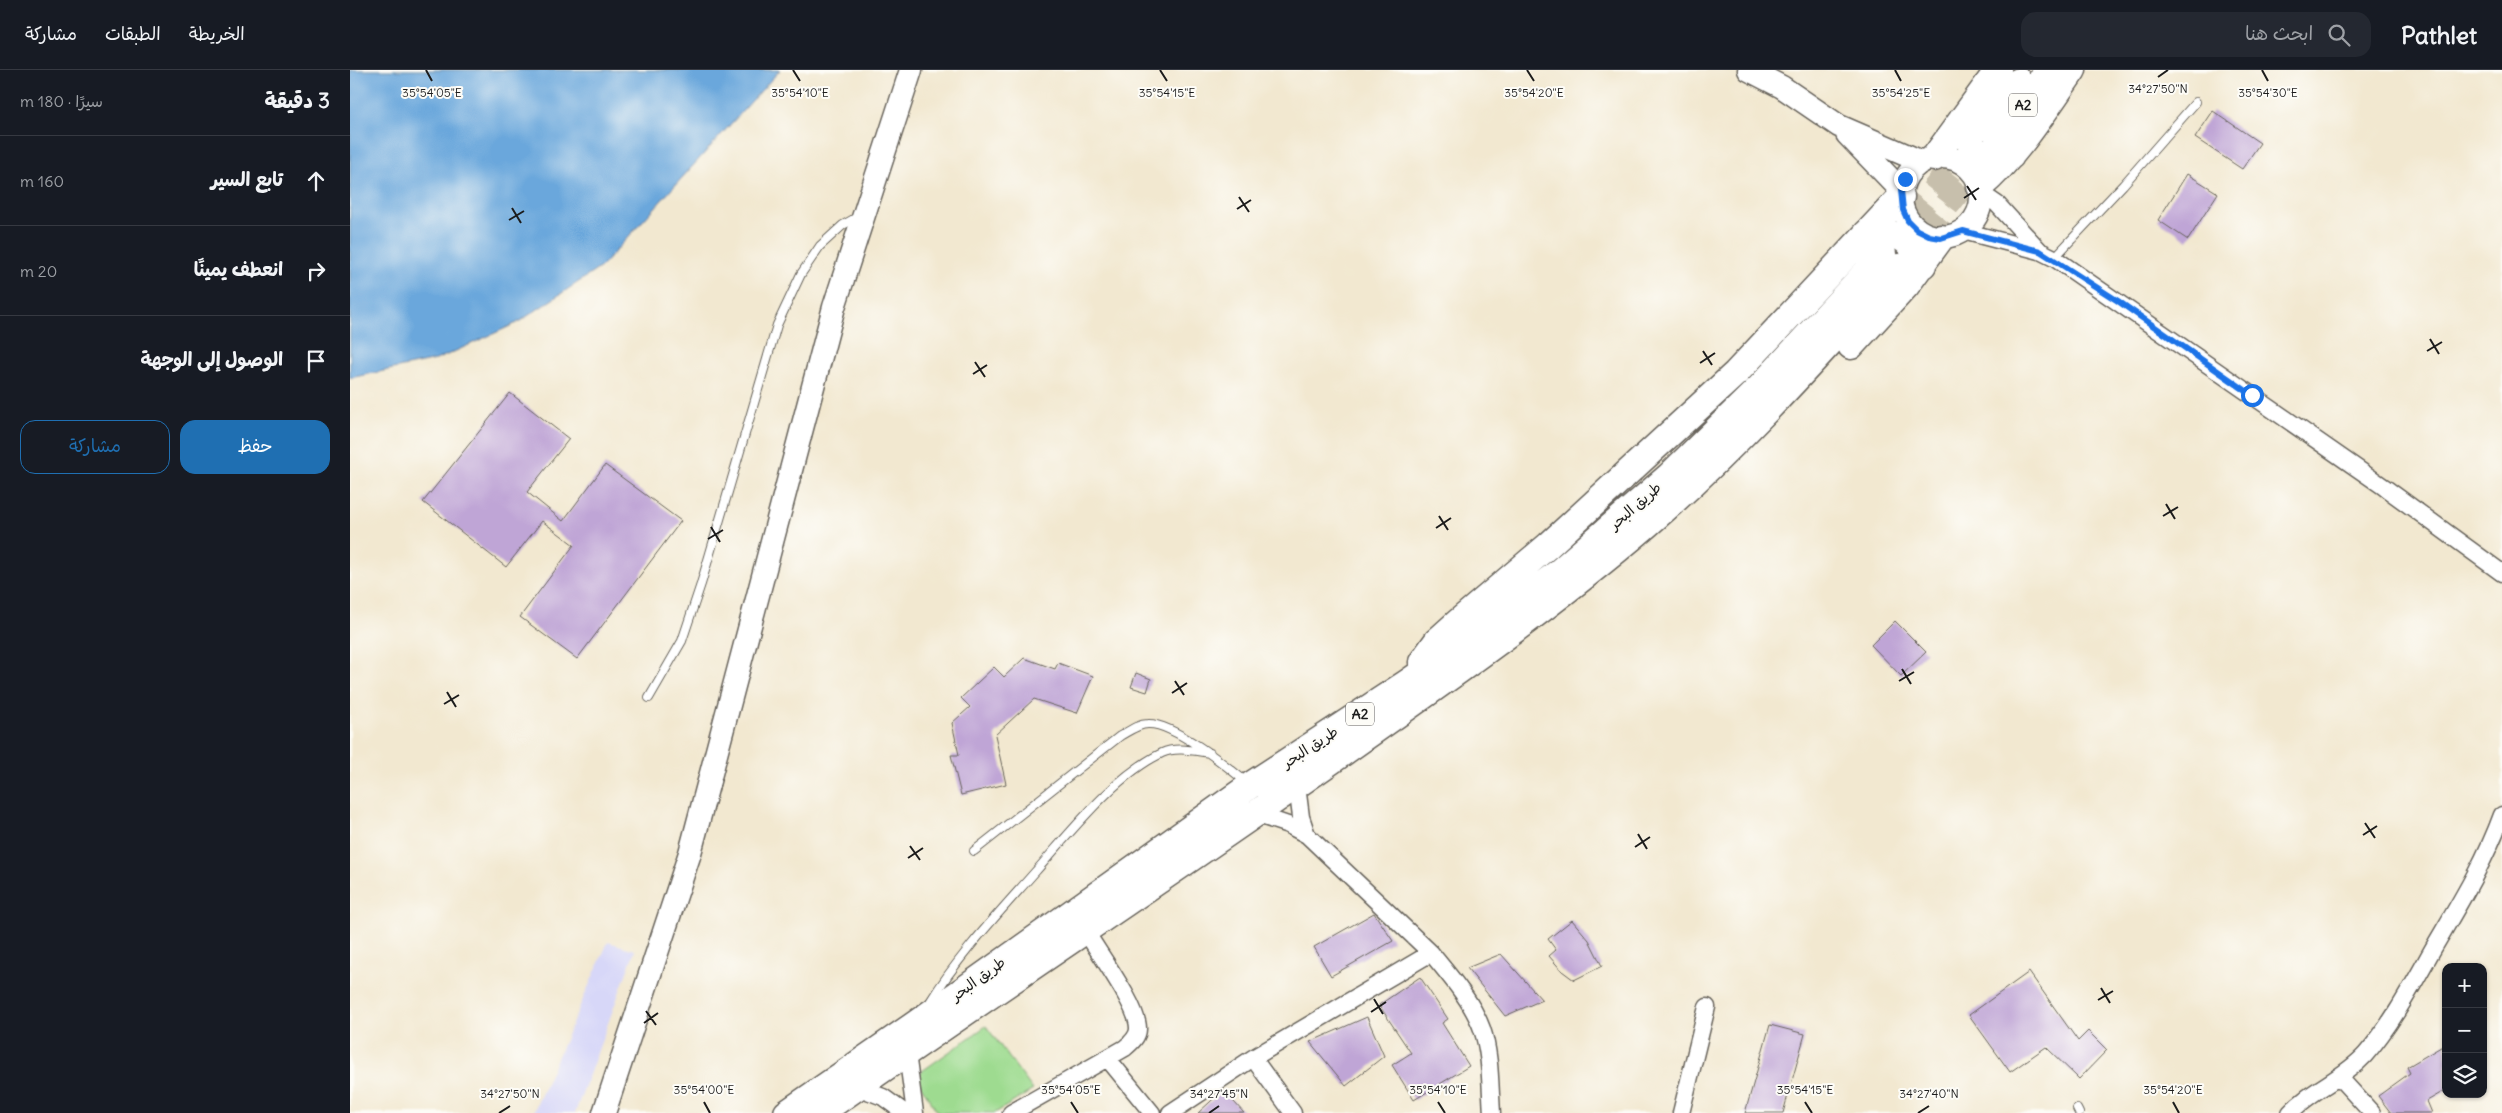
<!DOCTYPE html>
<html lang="ar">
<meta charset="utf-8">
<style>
body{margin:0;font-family:Delius,"Playpen Sans Arabic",sans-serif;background:#242831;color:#f1f3f6;direction:rtl}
.controls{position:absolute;right:15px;bottom:15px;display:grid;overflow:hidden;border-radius:10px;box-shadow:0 1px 4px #0004}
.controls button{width:45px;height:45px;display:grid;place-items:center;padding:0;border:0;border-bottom:1px solid #363941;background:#171b24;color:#f1f3f6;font:25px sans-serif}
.stop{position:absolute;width:15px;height:15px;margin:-11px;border:4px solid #1a73e8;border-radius:50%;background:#fff}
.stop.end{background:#1a73e8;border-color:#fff;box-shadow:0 1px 5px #0008}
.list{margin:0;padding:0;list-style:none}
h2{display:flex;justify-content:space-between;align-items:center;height:65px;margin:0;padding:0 20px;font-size:21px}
h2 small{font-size:16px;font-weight:400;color:#9ea1a6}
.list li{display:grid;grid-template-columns:32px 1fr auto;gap:15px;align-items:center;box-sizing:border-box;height:90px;padding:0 20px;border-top:1px solid #363941}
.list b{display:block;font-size:19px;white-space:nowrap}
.list em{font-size:16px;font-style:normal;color:#9ea1a6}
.actions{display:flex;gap:10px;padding:15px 20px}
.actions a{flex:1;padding:11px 0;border:1px solid #1f6fb2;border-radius:15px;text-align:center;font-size:18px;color:#1f6fb2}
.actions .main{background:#1f6fb2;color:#fff}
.icon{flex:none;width:28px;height:28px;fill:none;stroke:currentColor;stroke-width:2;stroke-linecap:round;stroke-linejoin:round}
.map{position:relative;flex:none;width:2152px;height:1043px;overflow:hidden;direction:ltr}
header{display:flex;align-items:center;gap:30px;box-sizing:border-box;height:70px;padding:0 25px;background:#171b24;border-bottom:1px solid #363941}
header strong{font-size:24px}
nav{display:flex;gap:28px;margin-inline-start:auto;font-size:18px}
.search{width:350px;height:45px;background:#242831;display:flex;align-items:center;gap:12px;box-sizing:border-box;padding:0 18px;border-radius:15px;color:#9ea1a6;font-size:19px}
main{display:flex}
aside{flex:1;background:#171b24}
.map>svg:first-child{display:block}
.built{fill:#d7d7f8}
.green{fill:#9edb90;stroke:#5d7c56}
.water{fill:#6ba7dc;stroke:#44627c}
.building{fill:#bfa5d6}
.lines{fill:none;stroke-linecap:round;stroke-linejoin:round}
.trunk-tunnel{stroke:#c7bfac;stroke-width:26;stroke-dasharray:26 13;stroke-linecap:butt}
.service-casing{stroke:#67635b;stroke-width:10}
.minor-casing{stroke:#67635b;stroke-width:19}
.secondary-casing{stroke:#67635b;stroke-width:25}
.trunk-casing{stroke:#67635b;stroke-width:29}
.service{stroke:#fff;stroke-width:8}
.minor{stroke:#fff;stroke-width:16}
.secondary{stroke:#fff;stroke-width:22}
.trunk{stroke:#fff;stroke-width:26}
.route{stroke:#1a73e8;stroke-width:6}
.ticks{fill:none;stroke:#1c1c1c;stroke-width:2}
.labels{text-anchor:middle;stroke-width:4;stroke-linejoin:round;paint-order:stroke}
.shield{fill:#fdfcf7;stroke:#605f5e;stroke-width:1}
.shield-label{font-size:14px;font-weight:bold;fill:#1c1c1c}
.street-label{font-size:15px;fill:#1c1c1c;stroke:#fdfcf7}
.ticks-label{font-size:12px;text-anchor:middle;fill:#1c1c1c;stroke:#fdfcf7;stroke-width:4;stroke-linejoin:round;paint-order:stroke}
</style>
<header>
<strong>Pathlet</strong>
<div class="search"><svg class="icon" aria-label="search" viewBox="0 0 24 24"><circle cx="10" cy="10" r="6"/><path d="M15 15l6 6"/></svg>ابحث هنا</div>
<nav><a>الخريطة</a><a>الطبقات</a><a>مشاركة</a></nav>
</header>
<main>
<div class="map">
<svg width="2152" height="1043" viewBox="0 0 2152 1043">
<rect width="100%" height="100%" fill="#fdfcf7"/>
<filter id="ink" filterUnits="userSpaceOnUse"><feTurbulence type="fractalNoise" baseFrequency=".02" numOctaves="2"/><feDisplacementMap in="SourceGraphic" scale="10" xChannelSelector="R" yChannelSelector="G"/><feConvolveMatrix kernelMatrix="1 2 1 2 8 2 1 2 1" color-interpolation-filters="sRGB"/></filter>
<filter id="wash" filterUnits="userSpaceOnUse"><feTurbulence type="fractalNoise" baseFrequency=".0096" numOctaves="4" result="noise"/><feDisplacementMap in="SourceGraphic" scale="20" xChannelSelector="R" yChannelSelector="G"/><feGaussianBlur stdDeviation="1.12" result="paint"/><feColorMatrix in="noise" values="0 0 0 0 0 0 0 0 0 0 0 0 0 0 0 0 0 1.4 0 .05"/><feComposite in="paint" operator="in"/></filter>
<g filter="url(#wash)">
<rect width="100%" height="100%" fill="#f2e8d0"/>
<path class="built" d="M258,872L285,880L225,1043H183Z"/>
<path class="green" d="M636,956L683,1020L645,1043H588L565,1006Z"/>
<path class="water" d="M0,0H430L251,197L167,253L86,290L0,308Z"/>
<g id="blocks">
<path class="building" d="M1863,41L1910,73L1892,99L1845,68Z
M1837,104L1868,123L1838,170L1808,150Z
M160,323L219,369L177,422L213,451L255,395L331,451L227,589L170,547L224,475L192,451L156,497L73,432Z
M1545,551L1576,582L1551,606L1521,575Z
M674,588L705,599L708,593L743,606L727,643L684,629L645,665L656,714L611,725L601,685H609L602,653L620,637L611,628L644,597L654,607Z
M786,603L801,609L797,622L781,617Z
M1024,843L1043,871L981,906L964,877Z
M1222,850L1239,870L1252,896L1224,910L1212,901L1199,886L1206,880L1198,869Z
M1151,884L1192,930L1155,946L1117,898Z
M1679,902L1728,971L1738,961L1757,980L1729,1009L1696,977L1660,1002L1619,945Z
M1070,907L1098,949L1092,953L1119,996L1064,1030L1042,995L1061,983L1029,935Z
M1017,947L1034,986L996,1016L960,972Z
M1420,955L1455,964L1433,1043H1395Z
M2096,974V1020L2077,1031L2082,1043H2041L2028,1026L2060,1003L2057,997Z
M873,1020L894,1043H848L872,1021Z"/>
</g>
</g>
<g filter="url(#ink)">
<use href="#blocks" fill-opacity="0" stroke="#67635b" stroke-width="1"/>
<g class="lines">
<path class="trunk-tunnel" d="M1534,182L1635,57
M1549,196L1648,70"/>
<defs>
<path id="service" d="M1704,188L1773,115L1846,32
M299,628L332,571L351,514L427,255L451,204L470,176L493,155L509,146
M624,781L770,666C779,661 788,654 798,654C823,653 877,696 896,712
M580,932C609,885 648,844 685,802C720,763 764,706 812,683C826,676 845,681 860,683
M1727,1039L1729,1043"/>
<path id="minor" d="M1631,123L1647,134L1690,181
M1613,161L1690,181L1704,188L2034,417L2152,503
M947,716L951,747L957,765
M905,744L938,755L957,765L1081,883C1099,905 1122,931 1132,959C1141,985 1140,1016 1142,1043
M557,983L565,1043
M903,988L943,1043
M758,989L802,1043
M1989,1007L2022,1043
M507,1017L533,1027L555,1043
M661,1043L775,978C781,973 788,967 788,959C789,937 747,881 735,860
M820,1043L903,988L1081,883
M1331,1043L1357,937
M1940,1043C1962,1019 1993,1009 2015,985C2043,953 2063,914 2084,877C2109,834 2135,792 2152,745"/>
<path id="secondary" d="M1399,0L1432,17L1489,56L1572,92
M1497,64L1551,120
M1551 127a40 40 0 1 1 80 0a40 40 0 1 1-80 0Z
M254,1043L340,783L484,237L561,0"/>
<path id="trunk" d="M1612,49C1615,77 1632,91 1661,86
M1636,56L1669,11
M1648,70L1698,0
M1584,88L1648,0
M1630,117C1667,85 1695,40 1723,0
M1516,164C1547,160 1559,167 1573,195
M1501,276L1556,216L1591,168
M1072,592L1087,571L1107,553L1199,475L1386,303L1551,127
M437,1043L567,953L901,715L1057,613L1137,557L1210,501L1319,406L1409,318L1533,184
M470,1043C649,917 832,797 1011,670C1109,601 1207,532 1298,454C1389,375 1468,286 1549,197"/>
</defs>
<use href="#service" class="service-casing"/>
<use href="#minor" class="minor-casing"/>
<use href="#secondary" class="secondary-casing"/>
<use href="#trunk" class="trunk-casing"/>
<use href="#service" class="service"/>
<use href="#minor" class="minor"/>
<use href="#secondary" class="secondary"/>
<use href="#trunk" class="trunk"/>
</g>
</g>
<g class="lines" filter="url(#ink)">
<path class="route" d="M1555,109L1551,120L1553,140L1558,151L1567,160L1579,166L1591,168L1613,161L1690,181L1768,231L1902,325"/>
</g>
<path class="ticks" d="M76,0L82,11M443,0L450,11M810,0L817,11M1177,0L1184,11M1545,0L1551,11M1912,0L1918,11M1808,7L1818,0M1617,116L1626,130M889,127L899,142M1614,128L1629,118M162,138L171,153M887,139L901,130M159,150L174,141M2080,269L2089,284M1353,281L1362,295M2077,281L2092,272M625,292L635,307M1350,293L1365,283M623,304L637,295M1816,434L1825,449M1089,446L1098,460M1813,446L1828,437M361,457L370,472M1086,458L1101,448M358,469L373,460M1552,599L1561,614M825,611L834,625M1549,611L1564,602M97,622L106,637M822,623L837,613M94,634L109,625M2015,753L2025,768M1288,764L1297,779M2013,765L2027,756M560,776L570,790M1285,777L1300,767M558,788L573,778M1751,918L1760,933M1024,929L1033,944M1748,930L1763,921M296,941L306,955M1021,942L1036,932M294,953L308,943M354,1032L360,1043M721,1032L728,1043M1088,1032L1095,1043M1455,1032L1462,1043M1823,1032L1829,1043M149,1043L160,1036M859,1043L869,1036M1568,1043L1579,1036"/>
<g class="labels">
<g class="shield">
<rect x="1659" y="23.5" width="28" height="23" rx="4"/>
<rect x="996" y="632.5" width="28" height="23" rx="4"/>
</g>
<g class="shield-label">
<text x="1673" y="40">A2</text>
<text x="1010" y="649">A2</text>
</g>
<g class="street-label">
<text transform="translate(1285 436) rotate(-41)" y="5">طريق البحر</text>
<text transform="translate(960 677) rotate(-33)" y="5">طريق البحر</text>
<text transform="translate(628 909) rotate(-36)" y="5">طريق البحر</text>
</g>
</g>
<g class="ticks-label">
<text x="1808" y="23">34°27'50"N</text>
<text x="817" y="27">35°54'15"E</text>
<text x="1184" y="27">35°54'20"E</text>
<text x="1918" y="27">35°54'30"E</text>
<text x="82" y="27">35°54'05"E</text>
<text x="450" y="27">35°54'10"E</text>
<text x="1551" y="27">35°54'25"E</text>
<text x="354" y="1024">35°54'00"E</text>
<text x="721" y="1024">35°54'05"E</text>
<text x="1088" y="1024">35°54'10"E</text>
<text x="1455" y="1024">35°54'15"E</text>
<text x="1823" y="1024">35°54'20"E</text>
<text x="160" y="1028">34°27'50"N</text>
<text x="869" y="1028">34°27'45"N</text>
<text x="1579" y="1028">34°27'40"N</text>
</g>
</svg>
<div class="controls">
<button>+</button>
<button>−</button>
<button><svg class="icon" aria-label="layers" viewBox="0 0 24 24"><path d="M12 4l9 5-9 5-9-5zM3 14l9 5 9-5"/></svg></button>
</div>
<div class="stop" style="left:1902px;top:325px"></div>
<div class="stop end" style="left:1555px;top:109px"></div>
</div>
<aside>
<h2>3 دقيقة<small>سيرًا · 180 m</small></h2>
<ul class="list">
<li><svg class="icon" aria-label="ahead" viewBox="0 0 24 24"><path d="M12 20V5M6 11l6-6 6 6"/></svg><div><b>تابع السير</b></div><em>160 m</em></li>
<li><svg class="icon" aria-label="right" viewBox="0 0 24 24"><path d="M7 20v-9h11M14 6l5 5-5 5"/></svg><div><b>انعطف يمينًا</b></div><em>20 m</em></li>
<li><svg class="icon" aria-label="arrive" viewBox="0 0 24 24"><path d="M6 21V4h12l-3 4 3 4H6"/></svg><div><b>الوصول إلى الوجهة</b></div></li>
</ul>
<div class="actions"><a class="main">حفظ</a><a>مشاركة</a></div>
</aside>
</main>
